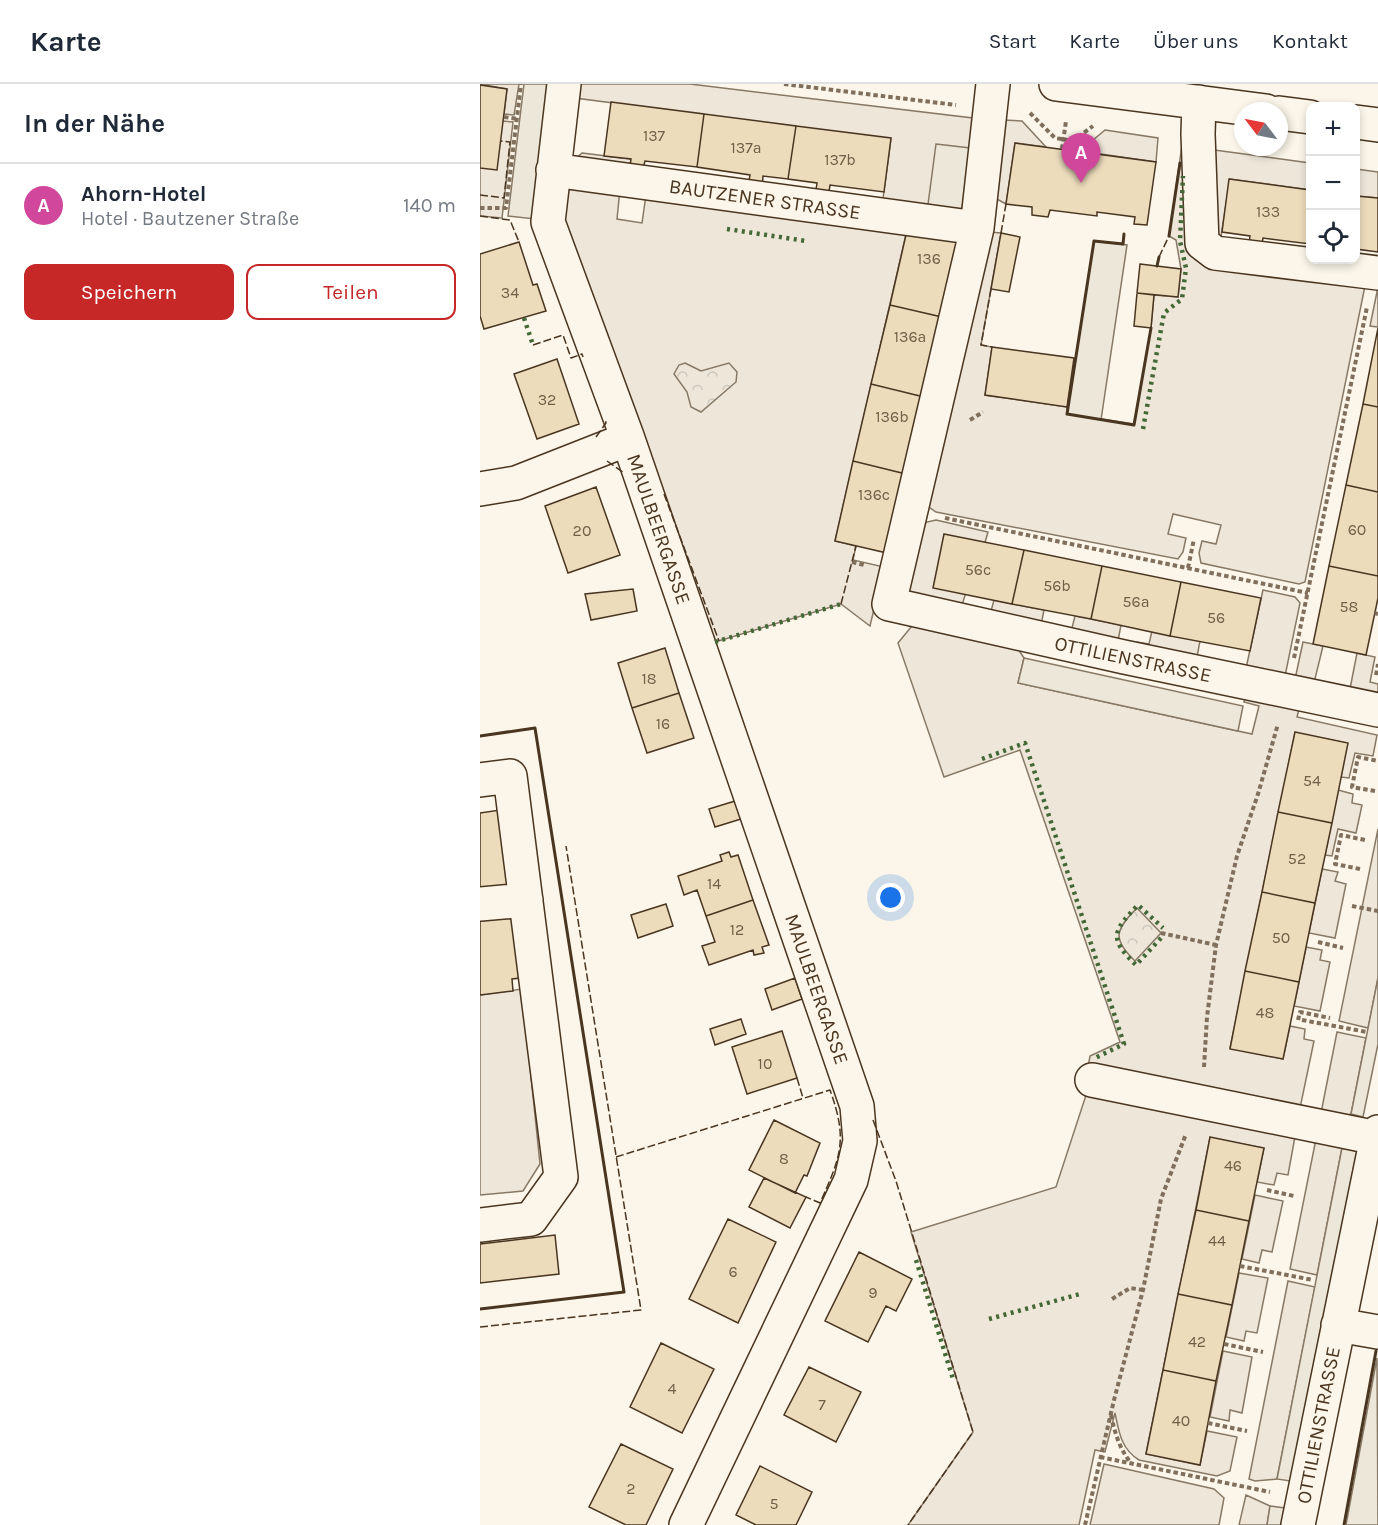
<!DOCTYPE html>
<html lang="de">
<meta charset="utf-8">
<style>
body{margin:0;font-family:Karla,sans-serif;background:#f2f2f3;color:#1f2937}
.controls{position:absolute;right:18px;top:18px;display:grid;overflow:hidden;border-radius:12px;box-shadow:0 3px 9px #0003}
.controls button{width:54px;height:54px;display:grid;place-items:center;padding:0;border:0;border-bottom:2px solid #e0e1e3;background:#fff;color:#1f2937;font:30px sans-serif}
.compass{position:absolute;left:754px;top:18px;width:54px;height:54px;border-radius:50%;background:#fff;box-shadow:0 3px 9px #0003;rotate:302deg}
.you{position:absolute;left:411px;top:814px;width:21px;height:21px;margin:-15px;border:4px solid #fff;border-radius:50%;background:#1a73e8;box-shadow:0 0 0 9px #1a73e833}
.badge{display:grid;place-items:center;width:39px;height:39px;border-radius:50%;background:#c62828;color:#fff;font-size:20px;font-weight:700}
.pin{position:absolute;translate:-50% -50px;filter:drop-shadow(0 2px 3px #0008)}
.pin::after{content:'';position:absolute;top:32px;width:21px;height:18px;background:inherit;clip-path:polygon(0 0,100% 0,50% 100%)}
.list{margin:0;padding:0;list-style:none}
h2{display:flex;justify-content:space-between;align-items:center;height:78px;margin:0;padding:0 24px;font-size:26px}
h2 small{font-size:20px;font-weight:400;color:#747a83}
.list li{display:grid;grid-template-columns:39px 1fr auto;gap:18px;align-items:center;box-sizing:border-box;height:84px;padding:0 24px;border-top:2px solid #e0e1e3}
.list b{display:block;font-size:22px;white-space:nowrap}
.list p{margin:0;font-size:20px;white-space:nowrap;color:#747a83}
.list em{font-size:20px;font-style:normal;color:#747a83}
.actions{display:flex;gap:12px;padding:18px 24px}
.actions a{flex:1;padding:14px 0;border:2px solid #c62828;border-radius:12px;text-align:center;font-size:21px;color:#c62828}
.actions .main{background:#c62828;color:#fff}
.icon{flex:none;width:33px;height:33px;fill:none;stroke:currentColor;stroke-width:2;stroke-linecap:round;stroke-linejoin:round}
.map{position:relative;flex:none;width:898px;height:1441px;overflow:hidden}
header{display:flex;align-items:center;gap:36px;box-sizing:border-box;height:84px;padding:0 30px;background:#fff;border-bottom:2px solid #e0e1e3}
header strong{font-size:28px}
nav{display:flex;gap:33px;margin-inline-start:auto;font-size:21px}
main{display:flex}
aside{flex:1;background:#fff}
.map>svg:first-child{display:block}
.green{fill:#ede6d9;stroke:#887966;stroke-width:1.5}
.park{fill:url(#park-crowns);stroke:#887966;stroke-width:1.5}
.parking{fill:#ede7d9;stroke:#887966;stroke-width:1.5}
.building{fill:#ecdcbc;stroke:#4a3520;stroke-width:1.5}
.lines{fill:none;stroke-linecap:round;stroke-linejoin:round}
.minor-casing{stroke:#4a3520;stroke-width:36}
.path{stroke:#7f6f5c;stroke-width:4;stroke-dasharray:4.5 3;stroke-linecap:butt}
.minor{stroke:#fbf6e9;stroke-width:33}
.hedge{stroke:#436837;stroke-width:4.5;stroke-dasharray:3 4.5;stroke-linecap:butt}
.fence{stroke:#4a3520;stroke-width:1.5;stroke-dasharray:8 3;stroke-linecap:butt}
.wall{stroke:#4a3520;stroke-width:3}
.labels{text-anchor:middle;stroke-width:4.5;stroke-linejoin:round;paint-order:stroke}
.number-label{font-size:16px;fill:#725f47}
.street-label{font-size:20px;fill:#4a3520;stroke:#fbf6e9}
</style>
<header>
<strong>Karte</strong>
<nav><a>Start</a><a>Karte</a><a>Über uns</a><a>Kontakt</a></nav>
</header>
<main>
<aside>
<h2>In der Nähe<small></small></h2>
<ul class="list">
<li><span class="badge" style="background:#d1479c">A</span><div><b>Ahorn-Hotel</b><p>Hotel · Bautzener Straße</p></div><em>140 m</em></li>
</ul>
<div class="actions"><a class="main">Speichern</a><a>Teilen</a></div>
</aside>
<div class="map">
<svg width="898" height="1441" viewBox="0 0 898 1441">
<defs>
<pattern id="park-crowns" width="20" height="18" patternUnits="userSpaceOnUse" patternTransform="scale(1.5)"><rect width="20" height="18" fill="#ede6d9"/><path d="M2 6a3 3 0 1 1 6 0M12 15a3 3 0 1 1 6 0" fill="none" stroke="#cdc6ba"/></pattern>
</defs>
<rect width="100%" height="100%" fill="#fbf6e9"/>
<path class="green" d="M0,0H39L34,31L24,30L27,5Z
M97,0H210L501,35L495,65L447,128L402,122L411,55L95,14Z
M524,36L542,37L566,63L535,59L526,120L513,113Z
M23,37L33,38L22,134L0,132V84Z
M625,46L678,54L676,78L600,67Z
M702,61L708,62L711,166L716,176L738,181L886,197L825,498L819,500L721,479L719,469L722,457L736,460L741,441L693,430L688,450L706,454L703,468L698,475L456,428L443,419L509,148L521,149L501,261L512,263L505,311L587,323L588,330L654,340L671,244L674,211L698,213L701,185L696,156L689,152Z
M727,65L830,79V106L750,95L740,159L728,149Z
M102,69L151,75L149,89L94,76Z
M876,85L898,88V114L876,112Z
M87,99L140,105L137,135L162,139L166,111L428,142L355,457L376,462L373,476L404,483L390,542L361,520L235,558L82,141Z
M898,203V243L890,242Z
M456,436L508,448C501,476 486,501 480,529L427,517L438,440Z
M783,506L815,513L820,519L804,597L765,589Z
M514,516L564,526L560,546L511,527Z
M595,532L641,541L637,562L580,542L592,544Z
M436,537L536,562L544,574L538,599L772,650L779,622L764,618L766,610L820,621L817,633L897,651L893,672L875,669L869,694L861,693L867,659L815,649L750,964L803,975L810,942L825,945L824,955L834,957L819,1029L607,989L610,972L640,958L540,666L464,693L418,559Z
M672,547L720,557L716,578L655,566L657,558L669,560Z
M823,558L843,562L833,603L814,600Z
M877,569L895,573L890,598L898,600V615L869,610Z
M858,706L873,710L872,719L882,721L876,749L858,745L852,772L845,771Z
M898,745V894L888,944L859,937Z
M842,785L858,788L855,797L866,800L855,854L829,849Z
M826,863L842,866L840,876L850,878L840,927L814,922Z
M42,905L60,1080L43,1107L0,1111V911Z
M857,948L886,954L871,1030L861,1033L841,1029Z
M608,1005L816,1047L808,1091L797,1089L794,1101L777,1098L784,1064L730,1054L666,1370L720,1381L727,1347L757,1353L750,1387L737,1392L659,1376C641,1365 639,1348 635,1329L625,1368L615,1366L599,1441H428L493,1348L431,1148L576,1103Z
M836,1055L854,1059L862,1064L837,1191L810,1185Z
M775,1111L803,1117L792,1168L782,1166L779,1179L762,1175Z
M759,1189L788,1194L777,1249L766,1247L764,1257L746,1253Z
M808,1197L835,1203L797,1395L775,1397L769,1395Z
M743,1267L772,1273L762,1329L750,1326L749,1337L730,1333Z
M624,1380L734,1405L744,1414L739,1441H610Z
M766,1411L790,1422L787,1441H759Z"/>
<path class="park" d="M205,279L221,287L249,279L257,288L256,298L221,328L211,323L207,308L194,290L199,281Z
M657,824L681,849L655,877C632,855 635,846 657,824Z"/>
<path class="parking" d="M44,0H72L55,135L28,132Z
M456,60L490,64L481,132L447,128Z
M614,157L647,161L621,336L587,330Z
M544,574L763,622L758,647L538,599Z
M898,894V960L883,1033L871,1030Z
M862,1064L877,1067L810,1397L797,1395Z
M897,1274L898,1441H866Z
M790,1422L805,1424L801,1441H787Z"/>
<path class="building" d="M0,1L27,5L17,86L0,84Z
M131,18L224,30L217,83L165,77L163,84L149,89L151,75L124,72Z
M224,30L316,42L308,95L283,92L282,106L269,97L270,91L217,83Z
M316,42L411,54L404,108L350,101L349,108L335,113L337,99L308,95Z
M535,59L676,78L667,141L654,140L655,133L617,128V132L570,126L568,133L552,131V123L526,120Z
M749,95L830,106V160L783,154L781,167L768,166L770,152L742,148Z
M876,112L898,114V168L876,165Z
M428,142L480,154L462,233L410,221Z
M521,149L540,153L529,208L511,205Z
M39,158L53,201L57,200L66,227L4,245L0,232V170Z
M660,180L701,185L698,213L657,209Z
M657,209L674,211L671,244L654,242Z
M410,221L462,233L444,313L391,300Z
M898,244V323L883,320Z
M512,263L594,274L587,323L505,311Z
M77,275L99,340L57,355L34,290Z
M391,300L444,313L426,390L373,377Z
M883,320L898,323V408L866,401Z
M373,377L426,390L407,469L355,457Z
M866,401L898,408V492L849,482Z
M116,403L140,471L88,489L65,422Z
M464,450L544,466L532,520L453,504Z
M544,466L622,482L611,535L532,520Z
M622,482L701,498L690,552L611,535Z
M849,482L898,492V514L886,571L833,560Z
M701,498L781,514L770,567L690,552Z
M153,505L157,527L111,536L105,510Z
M185,564L199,609L152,624L138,579Z
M199,609L214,654L167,669L152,624Z
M815,648L868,659L852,739L798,728Z
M255,717L261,735L235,743L229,725Z
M20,726L29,801L0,805V729Z
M798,728L852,739L835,819L782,808Z
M249,768L251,773L258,771L273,816L226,832L217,806L204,811L198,792L242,777L240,771Z
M782,808L835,819L819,898L765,887Z
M273,816L289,861L282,863L284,869L274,871L273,866L229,881L222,862L235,858L226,832Z
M186,820L193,842L158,854L151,831Z
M32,832L40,894L32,895L33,907L0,911V836Z
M765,887L819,898L803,975L750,965Z
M315,894L322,915L292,926L285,905Z
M261,935L266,950L235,961L230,945Z
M302,947L317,994L267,1010L252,963Z
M294,1036L340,1059L327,1092L324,1091L315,1109L269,1086Z
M730,1053L784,1064L769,1137L716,1126Z
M284,1094L326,1113L310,1144L269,1123Z
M716,1126L769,1137L752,1221L698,1210Z
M248,1135L296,1158L258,1239L209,1215Z
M75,1151L79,1190L0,1199V1160Z
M379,1168L432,1195L416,1227L406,1222L388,1258L345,1237Z
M698,1210L752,1221L736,1297L683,1286Z
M181,1259L234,1285L202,1349L150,1323Z
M329,1283L381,1308L356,1358L304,1331Z
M683,1286L736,1297L720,1381L666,1370Z
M141,1360L193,1385L166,1441H146L109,1423Z
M280,1382L332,1408L316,1441H276L256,1431Z"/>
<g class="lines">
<defs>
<path id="minor" d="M84,0L68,138L148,355L377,1022L380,1057L371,1096L206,1441
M513,0L497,144L409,520L644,573L898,626
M576,0L786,27
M719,18L718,50L722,159L735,169L898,189
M799,29L830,33
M876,38L898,41
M73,86L497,144
M0,405L36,399L148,355
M0,696L30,692L81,1093L51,1135L0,1141
M0,820L46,816
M612,996L897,1054
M858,1241L898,1248
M818,1441L898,1048"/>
</defs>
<use href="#minor" class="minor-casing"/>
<path class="path" d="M304,0L476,21
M550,29L575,54L593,57L613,42
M24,33L38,35
M582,65L586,37
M0,124H26L41,0
M490,336L503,328
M465,434L828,509
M372,478L384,481
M708,484L714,455
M895,529L898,530
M814,574L887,223
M896,591L898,580
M895,707L872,703L878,673L898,677
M880,785L855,780L861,751L885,756
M872,822L898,827
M681,849L736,861
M838,858L863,864
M818,936L820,928L850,934
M822,936L887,948
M724,983L727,933L736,861L757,772L778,710L798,640
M787,1106L814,1112
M760,1182L833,1196
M632,1215L650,1204L663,1206
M744,1260L783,1268
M631,1331C635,1349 639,1364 651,1379
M728,1339L767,1347
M620,1373L790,1408
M605,1441L634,1316L663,1206L681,1115L706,1050"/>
<use href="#minor" class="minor"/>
<path class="hedge" d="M247,145L326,157
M44,234L53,261
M663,345L684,229L702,215L706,184L700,157L703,92
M235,558L361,520
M502,675L545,659L644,960L615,974
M681,854L656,881C628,854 633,847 658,821L683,844
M436,1176L473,1295
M509,1235L600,1210"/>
<path class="fence" d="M0,111L24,114L30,58L20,57
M0,132L30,136L39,158
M521,149L526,120
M679,173L689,152
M511,205L501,261L512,263
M53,261L83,251L91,274L102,270L103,273
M116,353L126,339L125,335
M127,377L144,389
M184,410L239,557
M361,520L376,462
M317,994L323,1014
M393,1036L416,1097L493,1348L428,1441
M136,1073L350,1006C368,1056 361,1072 340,1119L326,1113
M0,1243L161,1226L86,762"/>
<path class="wall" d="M644,150L643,160L614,157L587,330L654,341L671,244
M689,152L700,79
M677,182L679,173
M0,652L55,644L144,1208L0,1225
M864,1441L896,1267"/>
</g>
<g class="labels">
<g class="number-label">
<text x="174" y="57">137</text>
<text x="266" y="69">137a</text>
<text x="360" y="81">137b</text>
<text x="788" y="133">133</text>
<text x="449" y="180">136</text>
<text x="30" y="214">34</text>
<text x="430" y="258">136a</text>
<text x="67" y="321">32</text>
<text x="412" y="338">136b</text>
<text x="394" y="416">136c</text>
<text x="877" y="451">60</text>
<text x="102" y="452">20</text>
<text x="498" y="491">56c</text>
<text x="577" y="507">56b</text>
<text x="656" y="523">56a</text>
<text x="869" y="528">58</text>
<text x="736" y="539">56</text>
<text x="169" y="600">18</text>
<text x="183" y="645">16</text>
<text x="832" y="702">54</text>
<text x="817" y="780">52</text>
<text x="234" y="805">14</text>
<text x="257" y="851">12</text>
<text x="801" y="859">50</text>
<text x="785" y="934">48</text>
<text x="285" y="985">10</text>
<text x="304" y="1080">8</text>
<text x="753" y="1087">46</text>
<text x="737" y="1162">44</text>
<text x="253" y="1193">6</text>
<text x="393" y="1214">9</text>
<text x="717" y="1263">42</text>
<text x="192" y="1310">4</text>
<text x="342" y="1326">7</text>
<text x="701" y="1342">40</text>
<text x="151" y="1410">2</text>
<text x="294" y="1425">5</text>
</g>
<g class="street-label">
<text transform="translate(285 115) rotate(8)" y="7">BAUTZENER STRASSE</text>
<text transform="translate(179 445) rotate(71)" y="7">MAULBEERGASSE</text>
<text transform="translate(653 575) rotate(12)" y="7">OTTILIENSTRASSE</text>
<text transform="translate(337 905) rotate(71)" y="7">MAULBEERGASSE</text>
<text transform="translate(838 1341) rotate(-79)" y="7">OTTILIENSTRASSE</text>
</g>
</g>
</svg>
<div class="controls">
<button>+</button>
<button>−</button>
<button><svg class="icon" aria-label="locate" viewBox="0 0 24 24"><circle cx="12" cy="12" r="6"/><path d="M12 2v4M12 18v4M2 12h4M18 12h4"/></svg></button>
</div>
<svg class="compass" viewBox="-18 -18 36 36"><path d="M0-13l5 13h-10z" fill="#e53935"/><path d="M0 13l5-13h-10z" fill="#747a83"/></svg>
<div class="you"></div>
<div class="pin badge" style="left:601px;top:99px;background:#d1479c">A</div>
</div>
</main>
